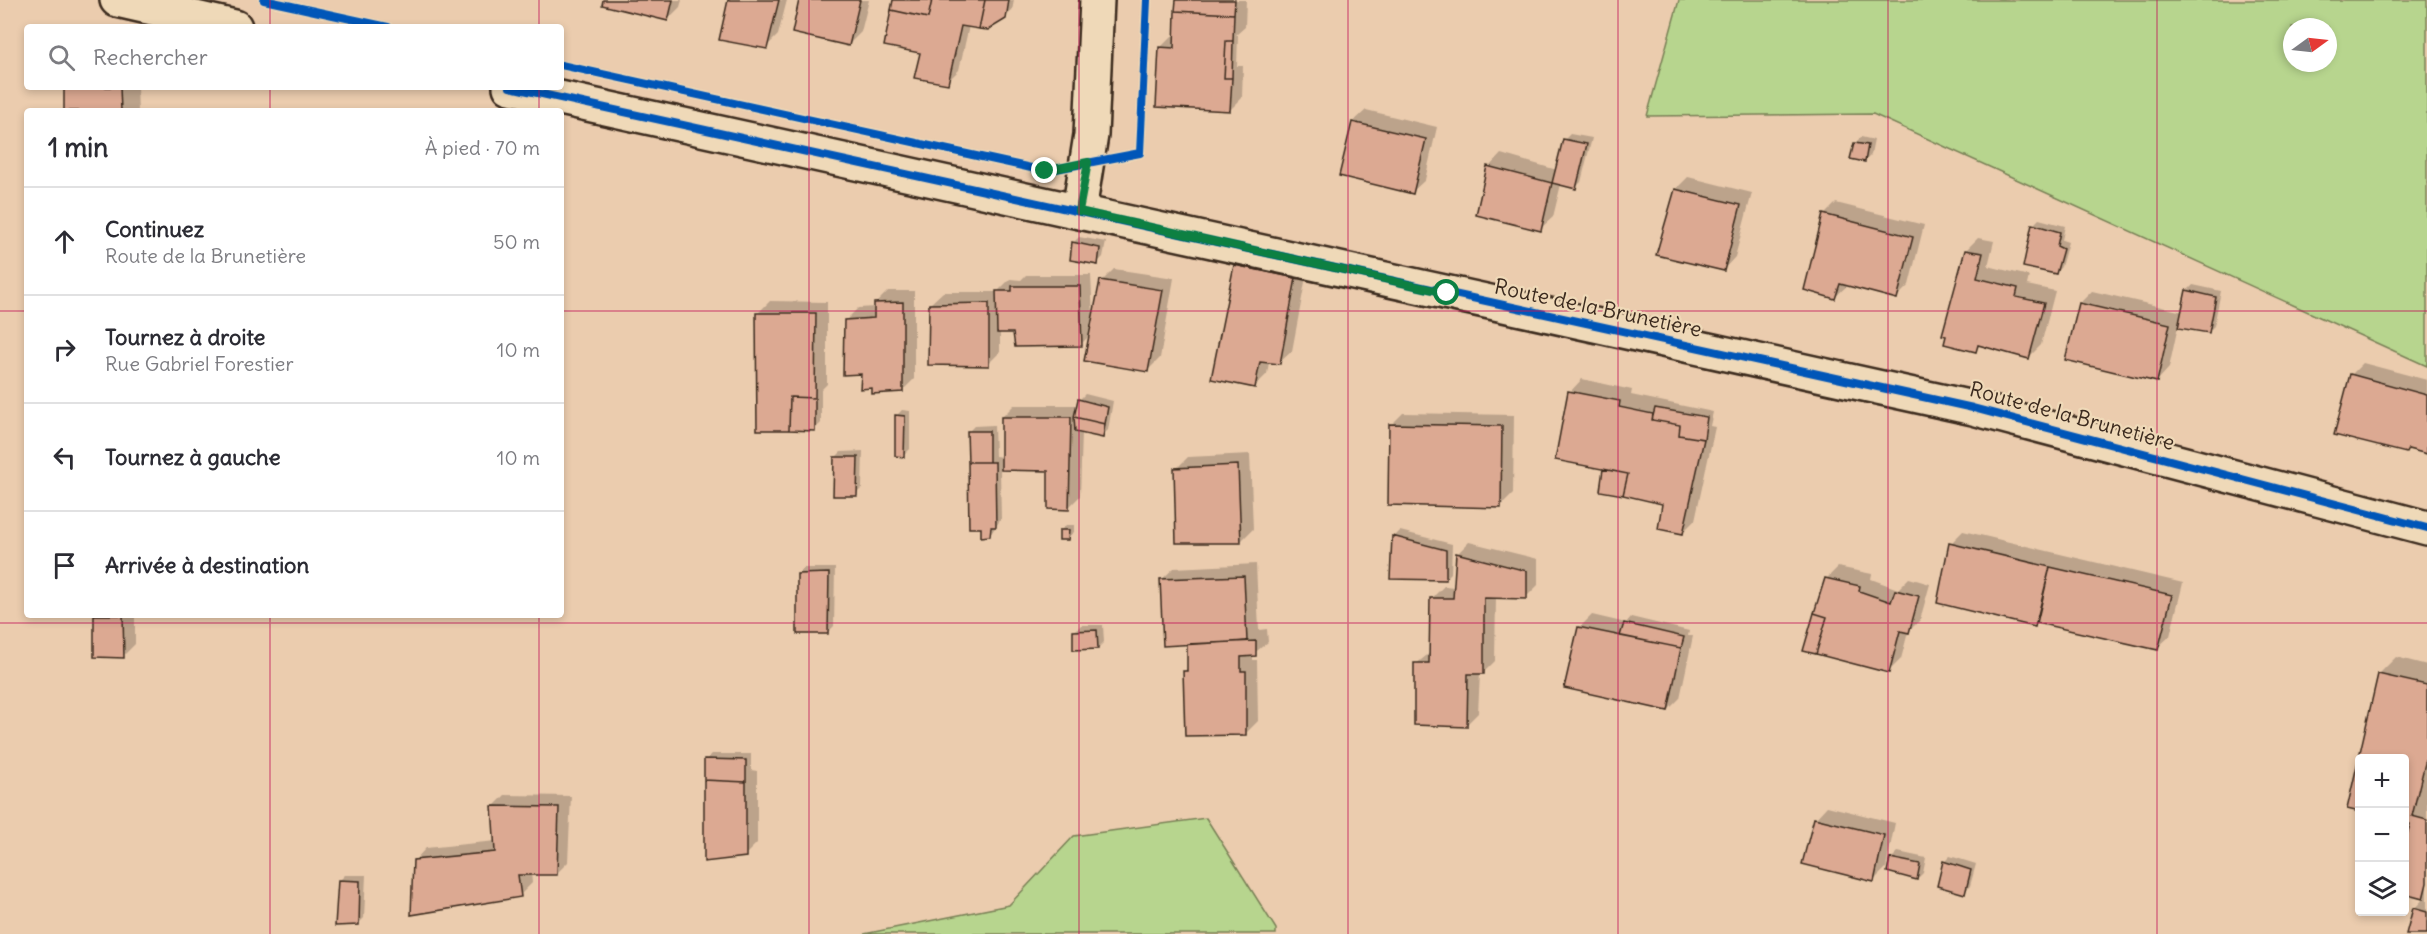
<!DOCTYPE html>
<html lang="fr">
<meta charset="utf-8">
<style>
body{margin:0;font-family:Delius,sans-serif;background:#f7f7f7;color:#2b2b33}
.controls{position:absolute;right:18px;bottom:18px;display:grid;overflow:hidden;border-radius:6px;box-shadow:0 3px 9px #0003}
.controls button{width:54px;height:54px;display:grid;place-items:center;padding:0;border:0;border-bottom:2px solid #e1e1e2;background:#fff;color:#2b2b33;font:30px sans-serif}
.compass{position:absolute;left:2283px;top:18px;width:54px;height:54px;border-radius:50%;background:#fff;box-shadow:0 3px 9px #0003;rotate:75deg}
.stop{position:absolute;width:18px;height:18px;margin:-14px;border:4px solid #0b8043;border-radius:50%;background:#fff}
.stop.end{background:#0b8043;border-color:#fff;box-shadow:0 2px 6px #0008}
.list{margin:0;padding:0;list-style:none}
h2{display:flex;justify-content:space-between;align-items:center;height:78px;margin:0;padding:0 24px;font-size:26px}
h2 small{font-size:20px;font-weight:400;color:#7c7c81}
.list li{display:grid;grid-template-columns:39px 1fr auto;gap:18px;align-items:center;box-sizing:border-box;height:108px;padding:0 24px;border-top:2px solid #e1e1e2}
.list b{display:block;font-size:22px;white-space:nowrap}
.list p{margin:0;font-size:20px;white-space:nowrap;color:#7c7c81}
.list em{font-size:20px;font-style:normal;color:#7c7c81}
.icon{flex:none;width:33px;height:33px;fill:none;stroke:currentColor;stroke-width:2;stroke-linecap:round;stroke-linejoin:round}
.map{position:relative;flex:none;width:2427px;height:934px;overflow:hidden}
.search{position:absolute;background:#fff;box-shadow:0 3px 9px #0003;left:24px;top:24px;width:540px;height:66px;display:flex;align-items:center;gap:15px;box-sizing:border-box;padding:0 21px;border-radius:6px;color:#7c7c81;font-size:22px}
.panel{position:absolute;background:#fff;box-shadow:0 3px 9px #0003;left:24px;top:108px;width:540px;height:510px;border-radius:6px}
.map>svg:first-child{display:block}
.green{fill:#b7d58e;stroke:#798056;stroke-width:1.5;fill-rule:evenodd}
.shadow{fill:#0003}
.building{fill:#dca992;stroke:#3b2a1e;stroke-width:1.5}
.lines{fill:none;stroke-linecap:round;stroke-linejoin:round}
.minor-casing{stroke:#3b2a1e;stroke-width:38}
.minor{stroke:#efd9b8;stroke-width:33}
.cycleway-casing{stroke:#efd9b8;stroke-width:11}
.cycleway{stroke:#0057b8;stroke-width:8}
.route{stroke:#0b8043;stroke-width:8}
.grid{fill:none;stroke:#c2185b;stroke-width:1.5;stroke-opacity:0.55}
.labels{text-anchor:middle;stroke-width:4.5;stroke-linejoin:round;paint-order:stroke}
.street-label{font-size:21px;fill:#3b2a1e;stroke:#efd9b8}
</style>
<div class="map">
<svg width="2427" height="934" viewBox="0 0 2427 934">
<rect width="100%" height="100%" fill="#ebccae"/>
<filter id="ink" filterUnits="userSpaceOnUse"><feTurbulence type="fractalNoise" baseFrequency=".0167" numOctaves="2"/><feDisplacementMap in="SourceGraphic" scale="12" xChannelSelector="R" yChannelSelector="G"/><feConvolveMatrix kernelMatrix="1 2 1 2 8 2 1 2 1" color-interpolation-filters="sRGB"/></filter>
<g filter="url(#ink)">
<path class="green" d="M1679,0H2427V366L1873,114L1647,116ZM2292,27H2328V63H2292Z
M1206,818L1276,929V934H864L1009,905L1074,836Z"/>
<path class="shadow" d="M605,0H682L680,7L668,19Z
M730,0H787L778,35L766,47Z
M801,0H869L861,32L849,44Z
M895,0H1014L1012,11L1005,17L969,26L959,70L947,82L921,52Z
M1177,0H1246L1245,27L1236,35H1238L1237,66H1243L1242,98L1230,110L1160,48L1172,36H1176Z
M65,87H137L138,111H66Z
M1366,110L1437,127L1425,180L1412,192L1353,122Z
M1570,134L1592,138L1581,182L1575,188L1561,184L1553,217L1540,229L1489,167L1501,154L1557,170L1564,140Z
M1861,137L1874,140L1871,155L1865,161L1855,143Z
M1688,177L1752,193L1735,257L1723,270L1676,189Z
M1836,203L1924,225L1909,285L1897,297L1848,285L1835,297L1824,215Z
M2039,219L2065,226L2062,240L2068,242L2061,267L2055,273L2033,225Z
M1079,237L1106,242L1103,257L1097,263L1073,243Z
M1978,238L1994,241L1988,266L2029,276L2027,285L2055,291L2041,345L2029,357L1981,344L1975,351L1966,250Z
M1247,254L1308,266L1292,351L1279,363L1269,362L1267,374L1255,386L1235,266Z
M1114,269L1174,278L1160,358L1148,370L1091,334L1081,344L1015,331L1000,332V352L988,364L930,304L943,292H997L1010,279L1021,280L1026,275H1091L1093,319L1102,281Z
M2193,285L2221,291L2214,326L2208,332L2178,326L2169,368L2157,381L2080,303L2092,291L2183,312L2187,291Z
M888,291H914V379L902,391L874,386L862,373L846,320L858,308L876,307V303Z
M770,301L827,302V384L821,390V423L815,429L758,313Z
M2363,363L2427,380V453L2409,448L2406,451L2351,375Z
M1582,379L1632,390L1631,395L1713,412L1710,426L1715,427L1695,520L1683,532L1664,503L1604,469L1570,392Z
M1085,394L1113,401L1108,430L1102,436L1082,432L1080,496L1068,508L1050,470L1000,469L1001,519L990,535L968,432L974,426L994,425L995,456L1003,457L1002,417L1014,405H1078L1079,400Z
M902,410L910,411V449L904,455L896,416Z
M1403,413L1514,415L1513,494L1501,506L1391,425Z
M863,451L862,488L856,494L835,458L841,452Z
M1250,454L1253,529L1241,541L1176,469L1188,457Z
M1066,525H1074V532L1067,538L1060,531Z
M1400,531L1452,544L1451,573L1445,579L1394,537Z
M1963,531L2183,583L2170,636L2157,648L2038,622L2034,626L1950,544Z
M1469,542L1538,559V585L1526,597L1496,596L1495,661L1483,673H1480L1478,713L1466,725L1416,664L1431,652L1432,598L1444,586L1455,587L1457,554Z
M1256,564L1259,630L1267,629L1268,642L1253,654V660H1257L1258,721L1246,733L1184,672L1188,667V643L1161,580L1174,568Z
M1838,567L1872,574L1871,579L1898,589L1909,578L1930,584L1920,620L1908,632L1901,659L1889,671L1826,579Z
M804,568H835L834,626L828,632L798,574Z
M95,615H135V644L123,656Z
M1592,615L1626,623L1631,617L1689,631L1688,636H1693L1680,698L1668,710L1579,628Z
M1081,625H1103L1104,642L1098,648L1075,631Z
M2396,657L2427,665V934H2407L2414,909L2424,898L2404,893L2412,823L2404,758H2360L2379,674Z
M712,754H751V770L757,771V843L745,855L706,760Z
M505,795L571,796L568,862L556,874L531,873L532,883L520,895L414,861L426,848L496,841L493,807Z
M1827,806L1895,823L1886,868L1874,880L1815,819Z
M1898,852L1926,858L1923,873L1917,879L1889,871L1892,858Z
M1950,856L1976,864L1970,886L1964,892L1944,862Z
M345,875H366L364,918L358,924L339,881Z"/>
<path class="building" d="M603,0H673L668,21L602,5Z
M728,0H779L767,49L719,40Z
M799,0H860L849,46L792,33Z
M893,0H932L928,18L891,10Z
M932,0H985L979,29L961,26L948,84L914,78L920,53L884,46L891,10L928,18Z
M985,0H1009L1006,19L988,30L979,29Z
M1176,0H1235L1234,14L1175,11Z
M1175,11L1234,14L1233,41H1226L1224,78H1232L1230,111L1156,107L1159,47L1174,48Z
M1226,41H1233L1232,78H1224Z
M120,87L121,111H64V88L46,87Z
M1352,122L1426,139L1413,194L1339,176Z
M1563,139L1587,144L1576,189L1552,183Z
M1854,143L1868,145L1865,162L1850,159Z
M1487,166L1552,183L1541,231L1476,215Z
M1675,189L1741,205L1724,271L1656,255Z
M1823,214L1913,237L1897,299L1840,284L1835,299L1804,290Z
M2032,224L2060,232L2057,246L2063,249L2056,274L2023,267Z
M1072,242L1100,248L1098,265L1070,260Z
M1965,250L1983,253L1977,278L2018,288L2016,297L2044,303L2029,359L1978,345L1976,352L1944,344L1946,336L1942,335Z
M1234,265L1296,278L1280,364L1260,362L1255,388L1211,379Z
M1100,280L1163,290L1148,372L1084,361Z
M1012,286H1080L1082,346L1015,347L1013,333H997L996,291H1012Z
M2186,290L2216,297L2209,333L2178,328Z
M903,302V392L872,394V388L860,389L861,374L843,375L844,320L874,318V303Z
M989,303V366L928,365L929,304Z
M2079,303L2170,324L2157,382L2065,360Z
M756,313H816L815,398L790,397L789,430H757Z
M2350,374L2427,395V454L2408,449L2406,453L2334,435Z
M1568,391L1620,401L1619,407L1653,414L1652,420L1680,425L1679,435L1704,439L1683,534L1658,529L1662,504L1623,495L1628,474L1555,460Z
M790,397L815,398V431L789,430Z
M1078,399L1108,407L1105,424L1074,417Z
M1655,408L1707,417L1704,439L1679,435L1680,425L1652,420Z
M895,415L905,416L904,457L895,456Z
M1001,417H1071L1069,510L1048,509V471L1001,470Z
M1074,417L1105,424L1103,438L1075,432Z
M1389,424L1502,426L1501,508L1388,505Z
M967,431H989V462H968Z
M834,457H858L857,496H833Z
M968,462H995L996,527H991L990,536L981,537V528H969Z
M1238,465L1241,543H1176L1174,468Z
M1603,469L1628,474L1623,495L1600,491Z
M1059,530H1069L1068,540H1059Z
M1392,536L1446,550V580L1390,579Z
M1949,543L2050,567L2035,627L1937,603Z
M1456,553L1527,571V599L1484,598V674H1468L1467,727L1414,725V663H1429L1430,598H1453Z
M2050,567L2172,595L2158,650L2037,623Z
M829,573L828,634H797V574Z
M1244,576L1247,641L1163,646L1160,579Z
M1825,578L1860,586L1859,591L1891,602L1895,590L1919,596L1909,633L1900,631L1889,673L1816,654L1827,617L1814,613Z
M1814,613L1827,617L1816,654L1803,651Z
M94,615H123L124,658L94,657Z
M1624,623L1684,637L1681,648L1620,636Z
M1578,627L1681,648L1668,711L1564,688Z
M1097,630L1098,649L1073,650V631Z
M1256,641V656L1241,657V671H1246V735L1185,736L1183,671H1187V644Z
M2378,674L2427,685V755L2412,816L2427,820V883L2423,899L2404,894V846L2410,824L2404,823V758H2360V812L2347,809Z
M704,759L746,760V782L704,780Z
M704,780L746,782V857L704,862Z
M492,806L559,807L557,875H518L521,897L411,915L413,860L495,852Z
M1814,818L1884,835L1874,882L1802,864Z
M1890,858L1920,864L1917,880L1887,872Z
M1943,861L1971,870L1965,894L1937,886Z
M338,880L360,881L359,925L335,926Z
M2413,908L2427,912V934H2406Z"/>
<g class="lines">
<defs>
<path id="minor" d="M117,0L235,27
M510,87L1973,408L2427,528
M1079,211L1091,135L1097,0"/>
</defs>
<use href="#minor" class="minor-casing"/>
<use href="#minor" class="minor"/>
<defs>
<path id="cycleway" d="M264,0L388,27
M561,65L1045,171L1140,153L1147,0
M510,87L1973,408L2427,528"/>
</defs>
<use href="#cycleway" class="cycleway-casing"/>
<use href="#cycleway" class="cycleway"/>
</g>
</g>
<g class="lines" filter="url(#ink)">
<path class="route" d="M1045,171L1088,162L1079,211L1447,293"/>
</g>
<path class="grid" d="M270,0V27M539,0V27M809,0V934M1079,0V934M1348,0V934M1618,0V934M1888,0V934M2157,0V934M270,87V111M539,87V111M0,311H27M561,311H2427M270,615V934M539,615V934M0,623H2427"/>
<g class="labels">
<g class="street-label">
<text transform="translate(1598 308) rotate(12)" y="7">Route de la Brunetière</text>
<text transform="translate(2072 416) rotate(15)" y="7">Route de la Brunetière</text>
</g>
</g>
</svg>
<div class="controls">
<button>+</button>
<button>−</button>
<button><svg class="icon" aria-label="layers" viewBox="0 0 24 24"><path d="M12 4l9 5-9 5-9-5zM3 14l9 5 9-5"/></svg></button>
</div>
<svg class="compass" viewBox="-18 -18 36 36"><path d="M0-13l5 13h-10z" fill="#e53935"/><path d="M0 13l5-13h-10z" fill="#7c7c81"/></svg>
<div class="stop" style="left:1447px;top:293px"></div>
<div class="stop end" style="left:1045px;top:171px"></div>
<div class="search"><svg class="icon" aria-label="search" viewBox="0 0 24 24"><circle cx="10" cy="10" r="6"/><path d="M15 15l6 6"/></svg>Rechercher</div>
<section class="panel">
<h2>1 min<small>À pied · 70 m</small></h2>
<ul class="list">
<li><svg class="icon" aria-label="ahead" viewBox="0 0 24 24"><path d="M12 20V5M6 11l6-6 6 6"/></svg><div><b>Continuez</b><p>Route de la Brunetière</p></div><em>50 m</em></li>
<li><svg class="icon" aria-label="right" viewBox="0 0 24 24"><path d="M7 20v-9h11M14 6l5 5-5 5"/></svg><div><b>Tournez à droite</b><p>Rue Gabriel Forestier</p></div><em>10 m</em></li>
<li><svg class="icon" aria-label="left" viewBox="0 0 24 24"><path d="M17 20v-9H6M10 6l-5 5 5 5"/></svg><div><b>Tournez à gauche</b></div><em>10 m</em></li>
<li><svg class="icon" aria-label="arrive" viewBox="0 0 24 24"><path d="M6 21V4h12l-3 4 3 4H6"/></svg><div><b>Arrivée à destination</b></div></li>
</ul>
</section>
</div>
